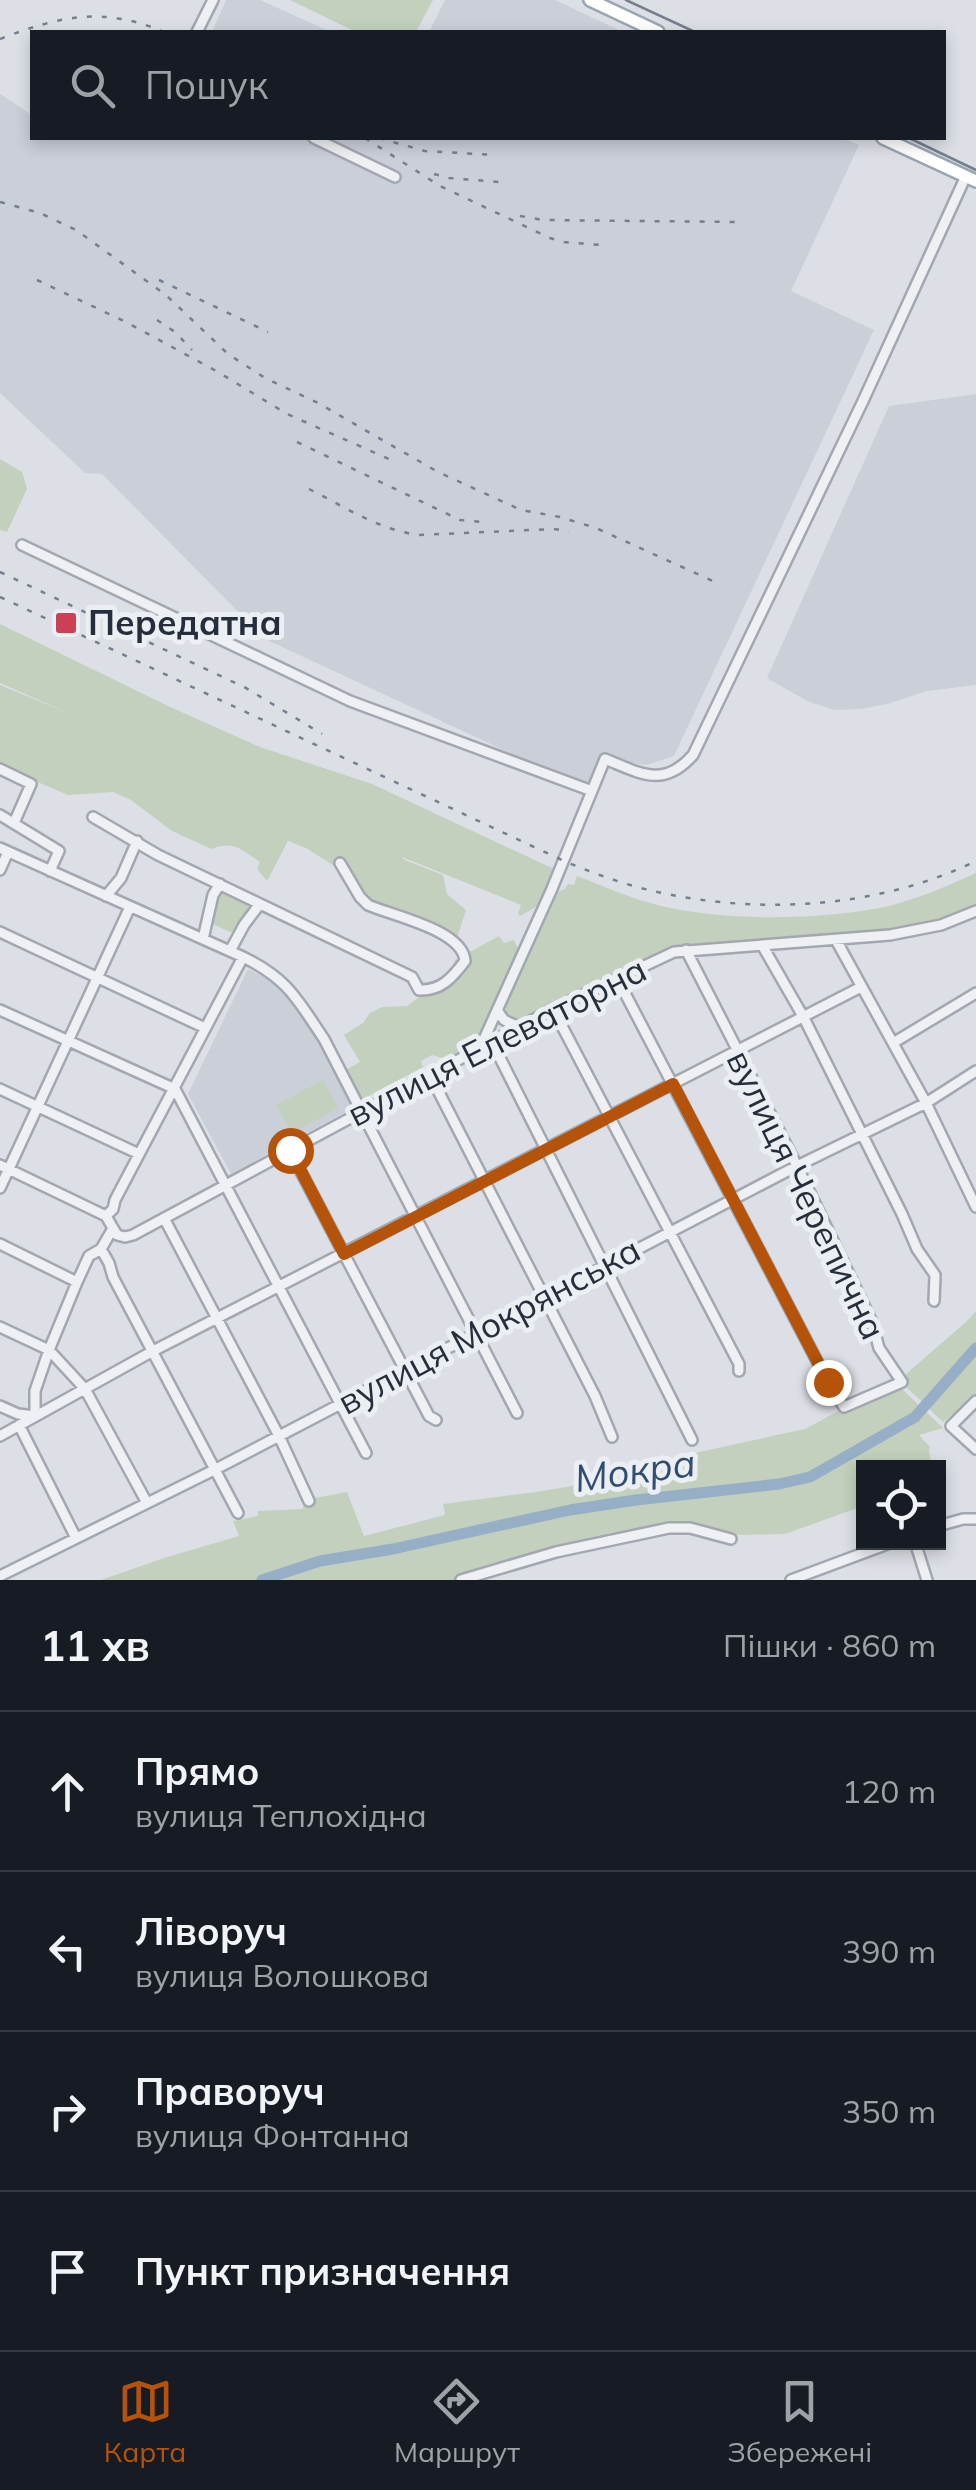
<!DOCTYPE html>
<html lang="uk">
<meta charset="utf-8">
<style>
body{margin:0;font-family:Mulish,sans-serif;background:#20242c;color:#f1f3f6}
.controls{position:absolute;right:30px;bottom:30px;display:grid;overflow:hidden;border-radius:0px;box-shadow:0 5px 15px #0003}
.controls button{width:90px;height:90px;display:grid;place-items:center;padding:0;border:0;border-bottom:2px solid #363941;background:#171b24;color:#f1f3f6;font:50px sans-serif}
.stop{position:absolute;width:30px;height:30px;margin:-22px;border:8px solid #b45309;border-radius:50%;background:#fff}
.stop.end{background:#b45309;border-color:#fff;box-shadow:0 2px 10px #0008}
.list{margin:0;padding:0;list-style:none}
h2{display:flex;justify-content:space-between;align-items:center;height:130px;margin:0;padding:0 40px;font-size:42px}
h2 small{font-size:32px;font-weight:400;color:#9ea1a6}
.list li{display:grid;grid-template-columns:65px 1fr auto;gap:30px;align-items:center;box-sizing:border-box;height:160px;padding:0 40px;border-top:2px solid #363941}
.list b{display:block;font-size:38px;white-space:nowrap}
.list p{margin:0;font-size:32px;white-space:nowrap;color:#9ea1a6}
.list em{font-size:32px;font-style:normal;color:#9ea1a6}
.icon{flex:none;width:55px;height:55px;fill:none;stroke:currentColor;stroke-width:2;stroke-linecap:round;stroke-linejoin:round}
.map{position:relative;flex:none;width:976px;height:1580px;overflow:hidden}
.search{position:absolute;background:#171b24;box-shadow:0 5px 15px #0003;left:30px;right:30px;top:30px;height:110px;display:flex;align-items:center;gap:25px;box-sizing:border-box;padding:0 35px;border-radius:0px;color:#9ea1a6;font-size:38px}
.sheet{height:770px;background:#171b24}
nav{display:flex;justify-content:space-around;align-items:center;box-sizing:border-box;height:140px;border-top:2px solid #363941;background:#171b24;font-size:28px;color:#9ea1a6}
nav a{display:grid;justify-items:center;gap:5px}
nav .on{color:#b45309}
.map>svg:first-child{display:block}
.built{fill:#cacfd8}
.green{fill:#c2d0bd}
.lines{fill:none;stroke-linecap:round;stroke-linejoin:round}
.river{stroke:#96aec6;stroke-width:11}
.minor-casing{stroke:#a2a7b0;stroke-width:14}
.major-casing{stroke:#9ba4b1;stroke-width:16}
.minor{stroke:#eef0f4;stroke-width:9}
.major{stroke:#fff;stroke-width:11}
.tram{stroke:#757f8f;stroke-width:2.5}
.rail{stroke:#757f8f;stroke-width:2.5;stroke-dasharray:5 10;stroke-linecap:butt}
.route{stroke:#b45309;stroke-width:12}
.poi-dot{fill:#cc4055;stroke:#ebeff4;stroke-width:4}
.labels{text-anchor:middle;stroke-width:10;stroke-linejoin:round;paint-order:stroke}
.poi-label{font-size:35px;font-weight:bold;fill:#262e3c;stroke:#ebeff4;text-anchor:start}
.street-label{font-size:35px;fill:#262e3c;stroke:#ebeff4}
.water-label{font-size:38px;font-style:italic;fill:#314d6f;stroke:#ebeff4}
</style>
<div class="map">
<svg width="976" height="1580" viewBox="0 0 976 1580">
<rect width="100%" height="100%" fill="#dce0e6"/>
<path class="built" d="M226,0H260L331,32H212Z
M445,0H555L623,32H429Z
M0,94L32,115V138H842L859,145L791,291L874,330L674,756L646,765L605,760L592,791L265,639L102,474L85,473L0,393Z
M976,394V685L927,691L887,704L861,709L834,710L807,701L767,678L889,406Z
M248,969L273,982L291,1001L323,1047L353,1108L231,1174L188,1094Z"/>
<path class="green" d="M290,0H433L416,32H356Z
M0,459L22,472L27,489L7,532L0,530Z
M0,624L168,706L260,747L372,784L554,869L541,904L520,916L518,914L521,905L402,857L405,860L443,875L447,894L466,910L457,938L432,924L369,900L351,889L342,871L306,848L288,841L267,881L257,869L260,862C241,850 235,840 211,849L172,831L131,800L113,792L68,795L0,766V685L73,715L0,683Z
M976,873V907L940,922L883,933L665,952L561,999L521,1021L514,1022L506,1016V1005L559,891L564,890L568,884L574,885L577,876C601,885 625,896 650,903C716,922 822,921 889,906C919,898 948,886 976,873Z
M221,888L254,906L237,935L210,923L217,893Z
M499,936L504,943L514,940L518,949V958L478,1045L448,1060L432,1055L421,1061L423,1067L359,1101L344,1071L360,1062L344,1035L363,1023L370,1013L382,1007L407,1006L449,975L455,960Z
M323,1080L338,1108L292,1133L276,1105Z
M976,1311V1395L968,1404L943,1422L899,1380L966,1322Z
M901,1388L943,1428L919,1435L930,1447L929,1450L932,1467L864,1468L863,1506L785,1534L733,1535L708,1533L678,1527H649L603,1540L541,1552L455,1580H101L164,1558L239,1536L233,1521L258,1516V1511L303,1509L304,1500L347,1492L364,1536L445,1515L443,1504L536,1492L691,1466L690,1454L805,1429L857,1401L885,1390Z"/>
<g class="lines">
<path class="river" d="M262,1580L320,1561L393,1549L570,1510L636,1500L779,1484L810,1477L915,1417L976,1348"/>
<defs>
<path id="minor" d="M197,32L213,0
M314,138L395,177
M22,545L350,701L592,791
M0,769L31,784L14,823
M0,815L59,851L50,871
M93,817L158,855L412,977L419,990C441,991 452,978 465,961C463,930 393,916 368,905L360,897L340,863
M0,848L243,957C288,979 297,999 324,1039L517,1413
M0,870L8,852
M106,896L121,878L137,841
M0,932L205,1028
M203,939L213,895L220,884
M836,940L926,1103L976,1207
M762,945L804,1018L902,1214L917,1249L935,1275L934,1301
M230,951L244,925L259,905
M617,978L828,1382L844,1407L902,1382L879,1348L872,1322L797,1166L686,950
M553,1009L739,1364V1371
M0,1010L175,1089L366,1453
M497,1010L504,1020L519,1027
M492,1042L692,1440
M893,1043L976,993
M480,1048L551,891L605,759C640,773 663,789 693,755L863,401L966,176
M430,1075L595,1396L612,1437
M0,1089L139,1154
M290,1151L429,1416L436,1420
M0,1165L106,1216
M0,1188L130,907
M106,1216L117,1235L125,1237L133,1235L553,1009L674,952L890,935L941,925L976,911
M106,1216L113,1209L115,1200L243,957
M164,1218L279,1436L309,1501
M0,1244L77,1282
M101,1249L109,1263L113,1277L238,1513
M0,1327L49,1350L85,1389L147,1503
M976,1401L951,1426L976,1449
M0,1406L18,1414L35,1416V1391L49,1350L77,1282L89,1256L101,1249L112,1230
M19,1425L76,1538
M0,1436L153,1351L861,987
M938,1526L963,1519H976
M915,1542L927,1580
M0,1576L214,1470L797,1166L926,1103L976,1071
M461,1580L556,1552L669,1528H690L731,1539
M791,1580L893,1542"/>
<path id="major" d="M590,0L658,32
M883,138L976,181"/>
</defs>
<use href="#minor" class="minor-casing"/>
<use href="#major" class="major-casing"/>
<use href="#minor" class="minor"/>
<use href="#major" class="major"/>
<path class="tram" d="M626,0L695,32
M909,138L976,170"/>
<path class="rail" d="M0,39C60,16 103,6 164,32
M365,138L440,186L550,238L564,242L601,245
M379,138L425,151L494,155
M434,174L449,178L499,182
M0,202L40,213L76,230L166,295L228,354L265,378L318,403L438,472L521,510L560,517L596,528L715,582
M520,216L543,220L737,222
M37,280L126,322L218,372L287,414L389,459
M159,280L268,332
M157,320L175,332L192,350
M297,442L460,520L483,522
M309,489C345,507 379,530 419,535L554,529L569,531
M0,572L246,688L322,734
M0,597L564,861C588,871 612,880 637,887C746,916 873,911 976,861"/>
</g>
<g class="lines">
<path class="route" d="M290,1150L344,1254L673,1084L828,1382"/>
</g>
<rect class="poi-dot" x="54" y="611" width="24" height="24" rx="5"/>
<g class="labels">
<g class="poi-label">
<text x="88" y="635">Передатна</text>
</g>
<g class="street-label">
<text transform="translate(497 1042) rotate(-27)" y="12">вулиця Елеваторна</text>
<text transform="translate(806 1195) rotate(64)" y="12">вулиця Черепична</text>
<text transform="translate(489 1326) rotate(-28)" y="12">вулиця Мокрянська</text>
</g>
<g class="water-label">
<text transform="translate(635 1471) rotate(-8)" y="13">Мокра</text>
</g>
</g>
</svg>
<div class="controls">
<button><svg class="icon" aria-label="locate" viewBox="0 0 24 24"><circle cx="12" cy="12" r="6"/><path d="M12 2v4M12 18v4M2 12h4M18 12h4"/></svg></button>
</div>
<div class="stop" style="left:290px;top:1150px"></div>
<div class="stop end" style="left:828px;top:1382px"></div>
<div class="search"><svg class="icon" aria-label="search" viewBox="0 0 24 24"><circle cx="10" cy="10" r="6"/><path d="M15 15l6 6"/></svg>Пошук</div>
</div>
<section class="sheet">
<h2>11 хв<small>Пішки · 860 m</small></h2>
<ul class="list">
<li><svg class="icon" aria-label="ahead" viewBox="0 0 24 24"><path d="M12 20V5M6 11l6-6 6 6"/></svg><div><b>Прямо</b><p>вулиця Теплохідна</p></div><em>120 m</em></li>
<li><svg class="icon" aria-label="left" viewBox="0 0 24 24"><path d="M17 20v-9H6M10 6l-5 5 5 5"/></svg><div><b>Ліворуч</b><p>вулиця Волошкова</p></div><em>390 m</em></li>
<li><svg class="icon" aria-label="right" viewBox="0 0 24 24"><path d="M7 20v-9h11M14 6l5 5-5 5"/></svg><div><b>Праворуч</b><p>вулиця Фонтанна</p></div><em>350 m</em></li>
<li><svg class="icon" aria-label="arrive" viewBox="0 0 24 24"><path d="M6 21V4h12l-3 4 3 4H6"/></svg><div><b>Пункт призначення</b></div></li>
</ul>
</section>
<nav>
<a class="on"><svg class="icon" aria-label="map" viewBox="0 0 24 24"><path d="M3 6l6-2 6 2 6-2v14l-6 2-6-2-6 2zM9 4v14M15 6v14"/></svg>Карта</a>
<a><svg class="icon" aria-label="directions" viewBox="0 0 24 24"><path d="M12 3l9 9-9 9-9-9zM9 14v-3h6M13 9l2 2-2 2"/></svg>Маршрут</a>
<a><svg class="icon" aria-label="saved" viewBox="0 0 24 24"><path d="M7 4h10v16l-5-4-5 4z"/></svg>Збережені</a>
</nav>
